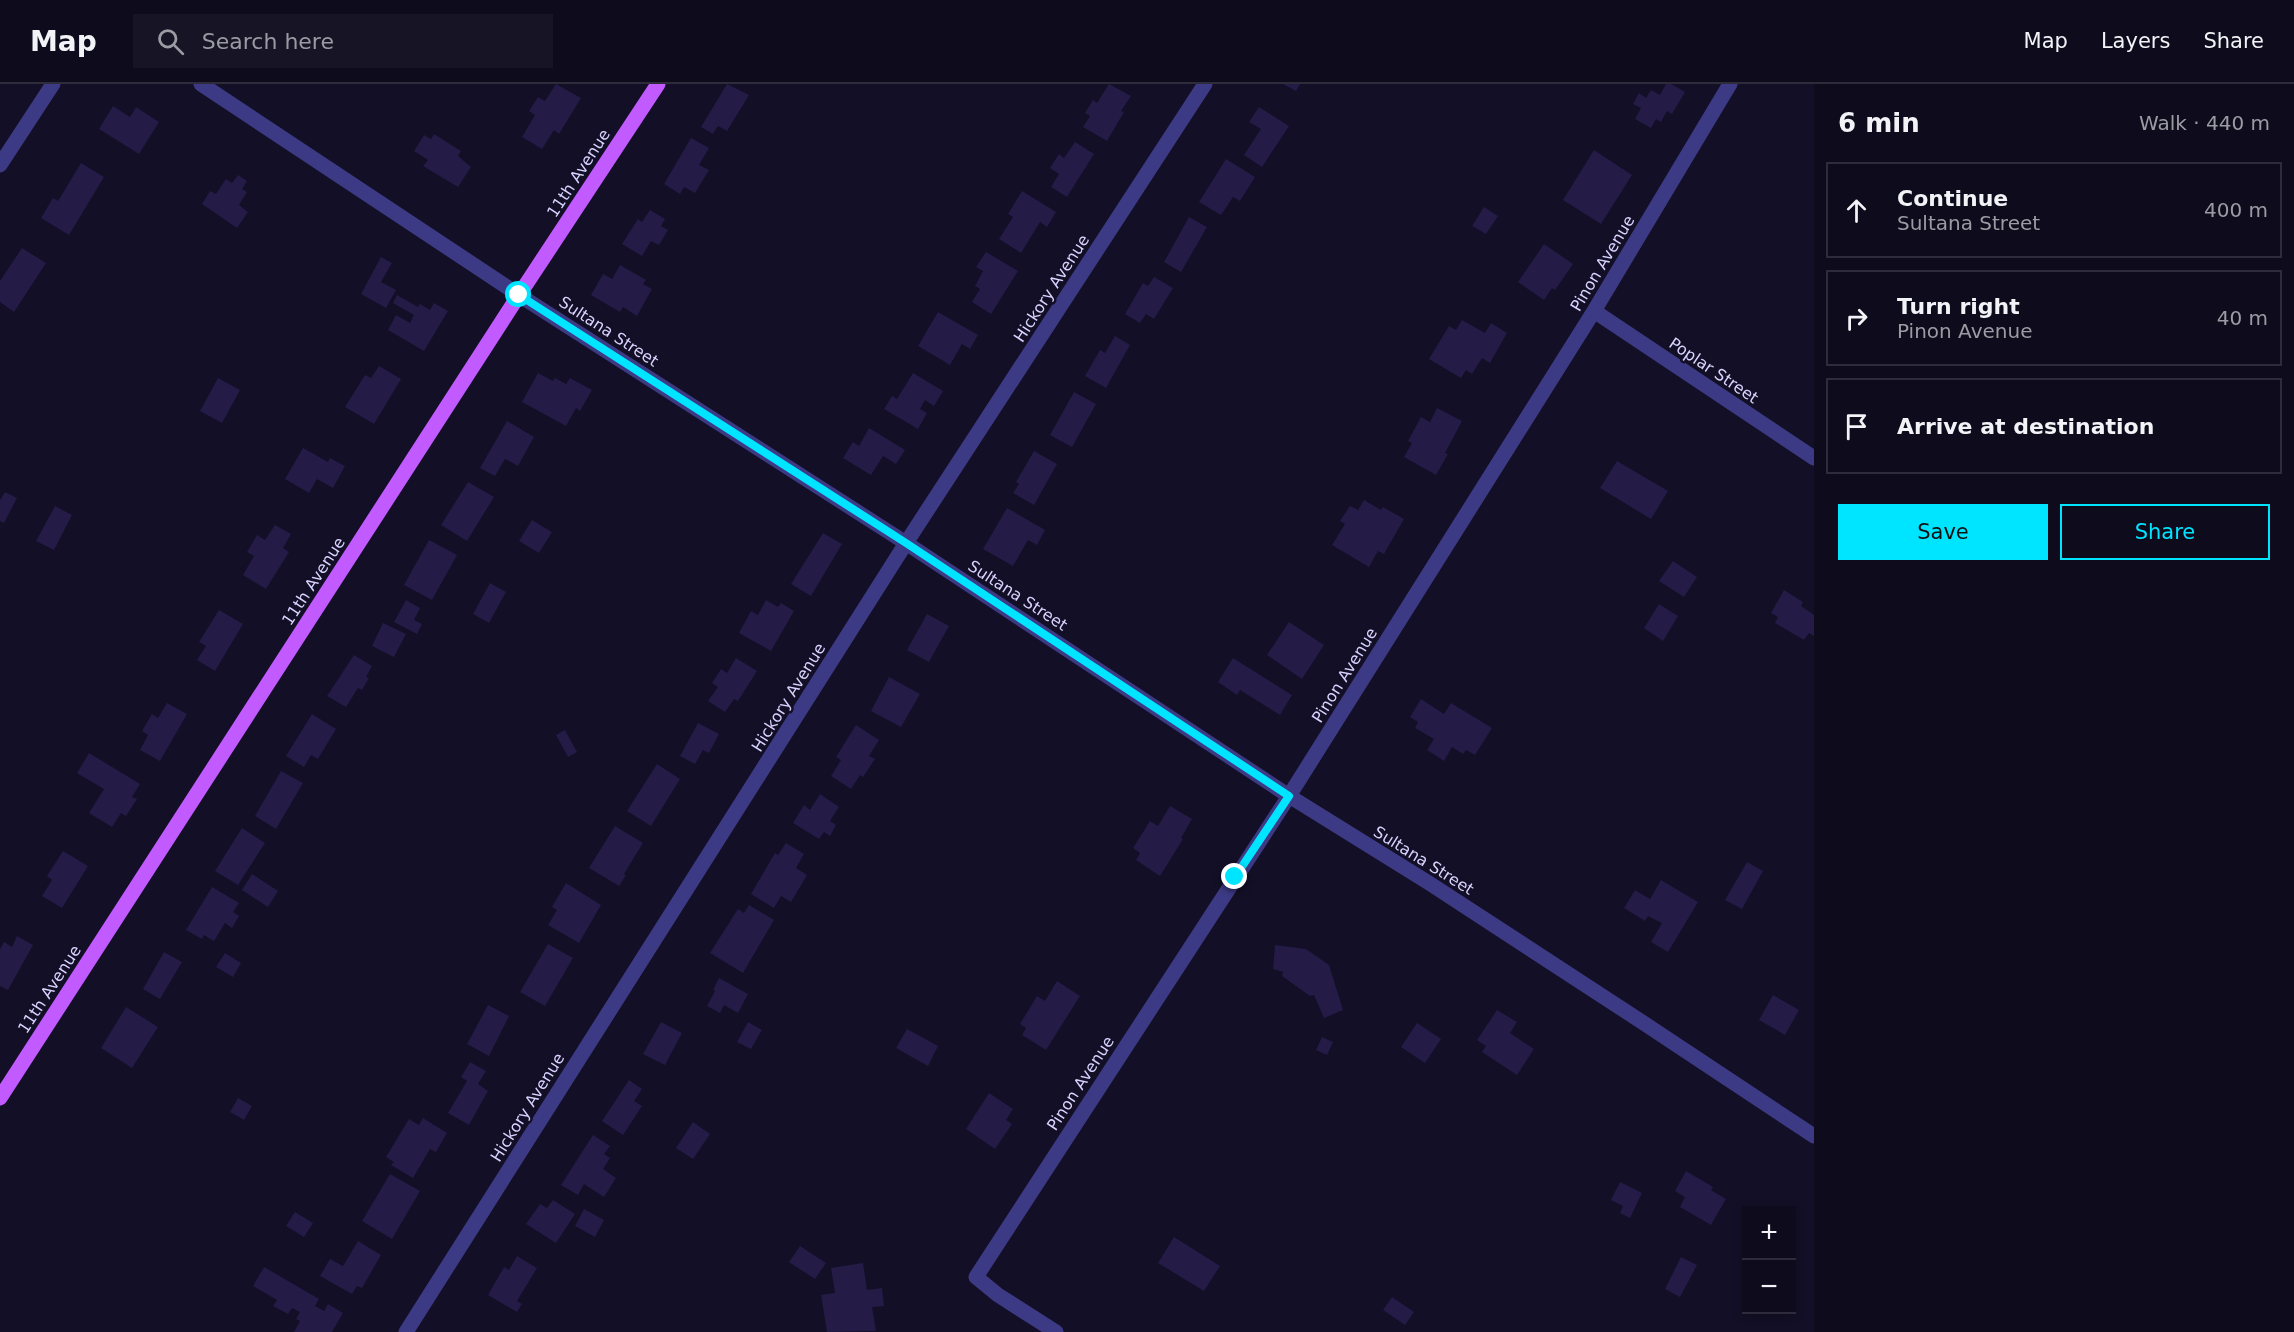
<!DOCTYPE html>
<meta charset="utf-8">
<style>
body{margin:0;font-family:"DejaVu Sans",sans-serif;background:#171425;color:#f1f3f6}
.controls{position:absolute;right:18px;bottom:18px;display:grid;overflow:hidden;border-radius:0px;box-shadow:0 3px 9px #0003}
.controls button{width:54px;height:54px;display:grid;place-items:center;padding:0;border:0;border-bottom:2px solid #2e2b3b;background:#0e0b1c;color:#f1f3f6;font:30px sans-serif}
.stop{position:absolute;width:18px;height:18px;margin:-14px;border:4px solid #00e5ff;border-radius:50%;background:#fff}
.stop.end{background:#00e5ff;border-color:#fff;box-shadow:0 2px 6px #0008}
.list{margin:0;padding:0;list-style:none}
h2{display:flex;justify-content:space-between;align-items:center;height:78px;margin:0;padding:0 24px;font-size:26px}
h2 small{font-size:20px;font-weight:400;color:#9b9ba3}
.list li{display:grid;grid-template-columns:39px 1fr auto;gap:18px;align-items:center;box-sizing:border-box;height:96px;margin:0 12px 12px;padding:0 12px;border:2px solid #2e2b3b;border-radius:0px}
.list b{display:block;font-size:22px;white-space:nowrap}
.list p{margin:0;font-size:20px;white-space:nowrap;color:#9b9ba3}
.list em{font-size:20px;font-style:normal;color:#9b9ba3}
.actions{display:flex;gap:12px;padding:18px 24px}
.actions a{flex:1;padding:14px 0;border:2px solid #00e5ff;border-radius:0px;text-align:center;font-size:21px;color:#00e5ff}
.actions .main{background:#00e5ff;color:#111}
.icon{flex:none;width:33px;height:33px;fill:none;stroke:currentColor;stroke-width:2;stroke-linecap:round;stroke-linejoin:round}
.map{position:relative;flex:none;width:1814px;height:1248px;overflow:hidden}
header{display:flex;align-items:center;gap:36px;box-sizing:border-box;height:84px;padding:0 30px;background:#0e0b1c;border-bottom:2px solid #2e2b3b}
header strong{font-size:28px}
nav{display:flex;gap:33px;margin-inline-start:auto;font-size:21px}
.search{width:420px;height:54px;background:#171425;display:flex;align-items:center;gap:15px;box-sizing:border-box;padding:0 21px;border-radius:0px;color:#9b9ba3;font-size:22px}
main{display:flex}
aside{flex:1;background:#0e0b1c}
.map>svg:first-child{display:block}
.building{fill:#241b47}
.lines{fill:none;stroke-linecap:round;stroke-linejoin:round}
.minor{stroke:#3d3a85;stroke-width:15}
.major{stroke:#c25bff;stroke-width:15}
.route{stroke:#00e5ff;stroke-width:8}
.labels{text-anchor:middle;stroke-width:5;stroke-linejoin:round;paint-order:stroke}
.street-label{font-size:16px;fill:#d9d4ff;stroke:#130f26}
</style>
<header>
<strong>Map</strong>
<div class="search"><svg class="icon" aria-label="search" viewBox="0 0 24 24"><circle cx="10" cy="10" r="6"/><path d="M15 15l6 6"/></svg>Search here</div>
<nav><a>Map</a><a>Layers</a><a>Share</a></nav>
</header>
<main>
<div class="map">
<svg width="1814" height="1248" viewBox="0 0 1814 1248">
<rect width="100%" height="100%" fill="#130f26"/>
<path class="building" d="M556,0L581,14L559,50L554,46L542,65L522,53L535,31L529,27L538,13L545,17Z
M727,0L749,11L727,47L718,42L713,50L701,43Z
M1109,0L1131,12L1121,27L1124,28L1107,57L1083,43L1090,32L1085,29L1093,16L1097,19Z
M1283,0H1300L1296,7Z
M1666,0H1671L1685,8L1672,30L1667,27L1661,38L1656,35L1651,44L1635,35L1641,24L1633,20L1639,9L1646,14L1651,6L1660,11Z
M113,22L130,33L136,23L159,38L139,70L99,45Z
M1259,23L1289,42L1262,83L1244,71L1261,45L1249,38Z
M434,50L461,67L458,72L471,83L458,103L423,82L428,76L414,67L424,51L431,55Z
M691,54L709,64L699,81L709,86L695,109L684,103L680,110L664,100Z
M1075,58L1094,70L1067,113L1051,103L1059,90L1050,84L1059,70L1064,74Z
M1594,66L1632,91L1601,140L1563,116Z
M1226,75L1255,93L1240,117L1233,113L1221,131L1199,118Z
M81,79L104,93L69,151L41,134L53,114L58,117Z
M238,91L247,97L242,105L247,108L239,121L248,128L237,144L202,120L210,107L216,110L226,95L232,99Z
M1022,107L1056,128L1047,143L1040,138L1021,169L999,155L1013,133L1008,130Z
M1484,123L1498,132L1486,150L1472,142Z
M650,126L665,135L661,142L668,146L659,161L651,157L642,172L622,160L638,135L642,138Z
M1189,133L1207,143L1181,188L1164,178Z
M1544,160L1573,180L1555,206L1552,204L1544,216L1518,198Z
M22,164L46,179L14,228L0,218V197Z
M986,168L1018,187L991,230L972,218L980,205L975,202L983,187L976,183Z
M381,173L392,179L381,198L396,206L386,224L361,210Z
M620,181L646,196L643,200L652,205L637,232L623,223L620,228L591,211L603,190L612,195Z
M1154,193L1173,204L1154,235L1146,230L1140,239L1125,230L1143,199L1148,202Z
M397,211L418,223L420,220L430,226L434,219L448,227L424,267L388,246L396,231L410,239L414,231L393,219Z
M938,228L978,251L970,265L962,260L950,281L918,262Z
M1462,236L1485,249L1491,239L1507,249L1490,279L1482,274L1472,290L1466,286L1461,294L1429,275L1449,242L1456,246Z
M1115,252L1130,261L1106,304L1085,292L1100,266L1105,269Z
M379,282L401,295L374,340L345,323L365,291L371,294Z
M538,289L553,297L555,294L566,300L570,294L592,306L580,327L576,324L566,342L522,318Z
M913,289L943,307L934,322L925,316L920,325L927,329L918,345L884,325L892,312L897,315Z
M218,294L240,306L222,339L200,327Z
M1074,308L1096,320L1072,363L1050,351Z
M1437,324L1462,337L1445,369L1448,370L1436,391L1404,373L1412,359L1408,357L1421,333L1430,338Z
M507,337L534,353L518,382L505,375L495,392L480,384Z
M869,344L905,366L896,380L883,372L871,391L843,374L853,358L859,362Z
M303,364L328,378L330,374L345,382L333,404L317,395L309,409L285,395Z
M1034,367L1057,380L1034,421L1013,409L1019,400L1016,398Z
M1617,377L1668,407L1651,435L1600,404Z
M468,398L494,413L467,457L441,441Z
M5,408L17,414L4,439L0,437V416Z
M1364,416L1381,426L1383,423L1404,435L1384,470L1378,467L1369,483L1332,461L1345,440L1340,437L1350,422L1358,426Z
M55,422L72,431L54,466L36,457Z
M1007,424L1045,446L1037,461L1028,456L1013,482L983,465Z
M532,436L552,448L539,469L519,457Z
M275,441L291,450L283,464L289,468L266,505L243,491L254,472L247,468L257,451L265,456Z
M823,449L842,460L811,512L791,500Z
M429,456L457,471L432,516L404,501Z
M1673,477L1697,493L1684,513L1659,497Z
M490,499L506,508L489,539L473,530Z
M1784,506L1803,518L1801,522L1814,531V552L1809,549L1804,556L1775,539L1778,533L1771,529Z
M406,516L420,524L414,536L422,540L417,550L394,538Z
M766,516L778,523L781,519L794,527L771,567L739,549L751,527L758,531Z
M1659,520L1678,532L1663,557L1644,544Z
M219,526L243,540L215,587L197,576L206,562L199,558Z
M927,530L949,542L929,578L907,566Z
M1289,538L1324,561L1302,595L1267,571Z
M383,539L406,550L394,573L372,562Z
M354,571L372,582L366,593L369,594L362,606L358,604L346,623L327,612Z
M736,574L757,587L738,617L734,615L725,628L708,617L718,603L712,599L721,585L727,589Z
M1233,574L1292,611L1280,631L1240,606L1237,611L1218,598Z
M889,593L920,610L901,643L871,627Z
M1421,615L1444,630L1451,619L1492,644L1475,671L1466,666L1463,670L1452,663L1444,677L1427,666L1434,655L1415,644L1418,638L1410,633Z
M167,619L187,630L160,677L140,666L148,651L142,647L152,630L158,634Z
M312,630L336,645L318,675L311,671L304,683L286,672Z
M698,639L719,650L709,669L703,666L695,680L680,672Z
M856,641L879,656L869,672L875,675L863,693L860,691L851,705L831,692L841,676L836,673Z
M565,646L577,668L568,673L556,651Z
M89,669L140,700L132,713L137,715L126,732L121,729L112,743L89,729L104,705L77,689Z
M657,680L680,695L651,742L627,727Z
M281,687L303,699L276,745L255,732Z
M820,710L839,723L830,737L836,741L830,752L824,748L819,755L793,739L804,721L810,726Z
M1170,722L1192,735L1181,754L1183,755L1160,792L1136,776L1140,769L1133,764L1150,737L1158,742Z
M615,742L643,759L624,790L626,791L619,802L589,784Z
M242,744L265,759L238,801L215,787Z
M786,759L804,770L796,784L807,791L791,818L781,812L774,824L751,810L775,769L778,771Z
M63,767L88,782L62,824L42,812L52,796L47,792Z
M1747,778L1763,787L1742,825L1725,816Z
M252,790L278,807L268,823L242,806Z
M1661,796L1698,818L1668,868L1651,858L1662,839L1648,832L1645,837L1624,824L1635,806L1650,815Z
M566,799L601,821L579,859L548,841L557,826L552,823Z
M212,803L239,819L233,828L239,832L232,844L225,839L214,857L204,851L202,855L186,846Z
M749,821L774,836L743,889L710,869L738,825L744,829Z
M17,852L33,861L8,906L0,902V865L4,858L12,863Z
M548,860L573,874L545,922L520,908Z
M1275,861L1306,865L1329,881L1343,926L1324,934L1314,911L1310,912L1282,892L1283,888L1273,885Z
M164,868L182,878L160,915L143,905Z
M225,869L241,879L233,893L216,883Z
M719,894L748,910L738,929L724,921L720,929L707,922L715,907L713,906Z
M1057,897L1080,912L1046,966L1022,951L1026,944L1020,940L1037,912L1045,917Z
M1773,911L1799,926L1785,951L1759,936Z
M488,921L509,932L489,972L467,960Z
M126,923L158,943L132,984L101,964Z
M1497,926L1517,938L1510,949L1534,965L1517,991L1482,968L1486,962L1477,956Z
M661,938L682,949L665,981L643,970Z
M748,938L762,946L751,965L737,958Z
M1417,939L1441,955L1425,979L1401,963Z
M907,945L938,962L928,982L896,964Z
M1322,953L1333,958L1327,971L1316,966Z
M470,978L486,987L478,1000L488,1007L469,1041L448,1029L467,997L461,993Z
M629,996L642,1005L634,1017L642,1022L623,1051L602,1037Z
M989,1009L1013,1025L1006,1036L1012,1040L995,1065L966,1045Z
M238,1014L252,1022L244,1036L230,1028Z
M423,1034L447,1049L436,1068L430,1065L413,1094L391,1081L394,1078L386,1073L409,1035L419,1041Z
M693,1038L710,1050L693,1075L676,1064Z
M593,1051L610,1062L604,1070L610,1074L603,1085L616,1094L604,1113L584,1100L578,1111L561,1101Z
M1686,1087L1713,1103L1711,1106L1726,1115L1711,1141L1680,1123L1685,1113L1675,1107Z
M390,1090L420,1107L392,1155L362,1137Z
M1620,1098L1642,1109L1630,1134L1620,1129L1623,1122L1611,1116Z
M553,1116L575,1130L556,1159L526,1140L540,1120L547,1124Z
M584,1125L604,1136L595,1153L575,1142Z
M295,1128L313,1139L304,1153L286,1142Z
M1174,1153L1220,1182L1204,1207L1158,1179Z
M358,1157L381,1171L362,1204L357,1202L352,1210L320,1192L330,1175L343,1182Z
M800,1162L826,1179L815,1195L789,1178Z
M517,1172L537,1184L517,1217L522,1220L517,1228L488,1211L504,1183L509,1186Z
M1681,1173L1697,1181L1680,1213L1665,1205Z
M863,1179L867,1206L882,1204L884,1222L872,1223L876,1247L827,1248L821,1211L835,1209L831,1184Z
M264,1183L319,1215L315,1222L324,1227L328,1220L343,1229L332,1248H294L300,1237L296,1235L300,1228L292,1224L288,1230L273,1222L277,1216L253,1202Z
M1392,1213L1414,1228L1405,1241L1383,1226Z"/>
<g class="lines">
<path class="minor" d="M201,0L519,211L906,459L1289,712L1429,799L1639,936L1814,1052
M0,81L53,0
M1594,227L1814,374
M406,1248L906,459L1205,0
M1056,1248L998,1211L976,1193L1289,712L1594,227L1730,0"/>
<path class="major" d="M0,1014L519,211L658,0"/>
</g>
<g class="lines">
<path class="route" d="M519,211L906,459L1289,712L1235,793"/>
</g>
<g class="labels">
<g class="street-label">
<text transform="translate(578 89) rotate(-57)" y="6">11th Avenue</text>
<text transform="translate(1602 179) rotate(-59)" y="6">Pinon Avenue</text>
<text transform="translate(1051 204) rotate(-57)" y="6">Hickory Avenue</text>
<text transform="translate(609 247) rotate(33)" y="6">Sultana Street</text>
<text transform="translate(1714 286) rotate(34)" y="6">Poplar Street</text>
<text transform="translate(313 497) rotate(-57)" y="6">11th Avenue</text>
<text transform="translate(1018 511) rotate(33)" y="6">Sultana Street</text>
<text transform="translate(1344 591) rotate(-58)" y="6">Pinon Avenue</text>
<text transform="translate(788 613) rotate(-58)" y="6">Hickory Avenue</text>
<text transform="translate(1424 776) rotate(32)" y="6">Sultana Street</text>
<text transform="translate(49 905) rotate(-57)" y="6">11th Avenue</text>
<text transform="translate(1080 999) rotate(-57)" y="6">Pinon Avenue</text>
<text transform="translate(527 1023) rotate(-58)" y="6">Hickory Avenue</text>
</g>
</g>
</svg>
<div class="controls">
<button>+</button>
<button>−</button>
</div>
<div class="stop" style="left:519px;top:211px"></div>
<div class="stop end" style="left:1235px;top:793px"></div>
</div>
<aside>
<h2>6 min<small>Walk · 440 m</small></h2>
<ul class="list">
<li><svg class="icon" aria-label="ahead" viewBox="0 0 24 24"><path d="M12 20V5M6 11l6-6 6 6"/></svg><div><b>Continue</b><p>Sultana Street</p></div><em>400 m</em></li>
<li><svg class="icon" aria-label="right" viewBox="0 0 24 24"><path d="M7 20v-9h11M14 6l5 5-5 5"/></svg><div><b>Turn right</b><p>Pinon Avenue</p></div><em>40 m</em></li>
<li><svg class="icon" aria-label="arrive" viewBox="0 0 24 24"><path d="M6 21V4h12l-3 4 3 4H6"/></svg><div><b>Arrive at destination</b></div></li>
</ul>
<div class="actions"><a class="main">Save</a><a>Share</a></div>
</aside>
</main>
